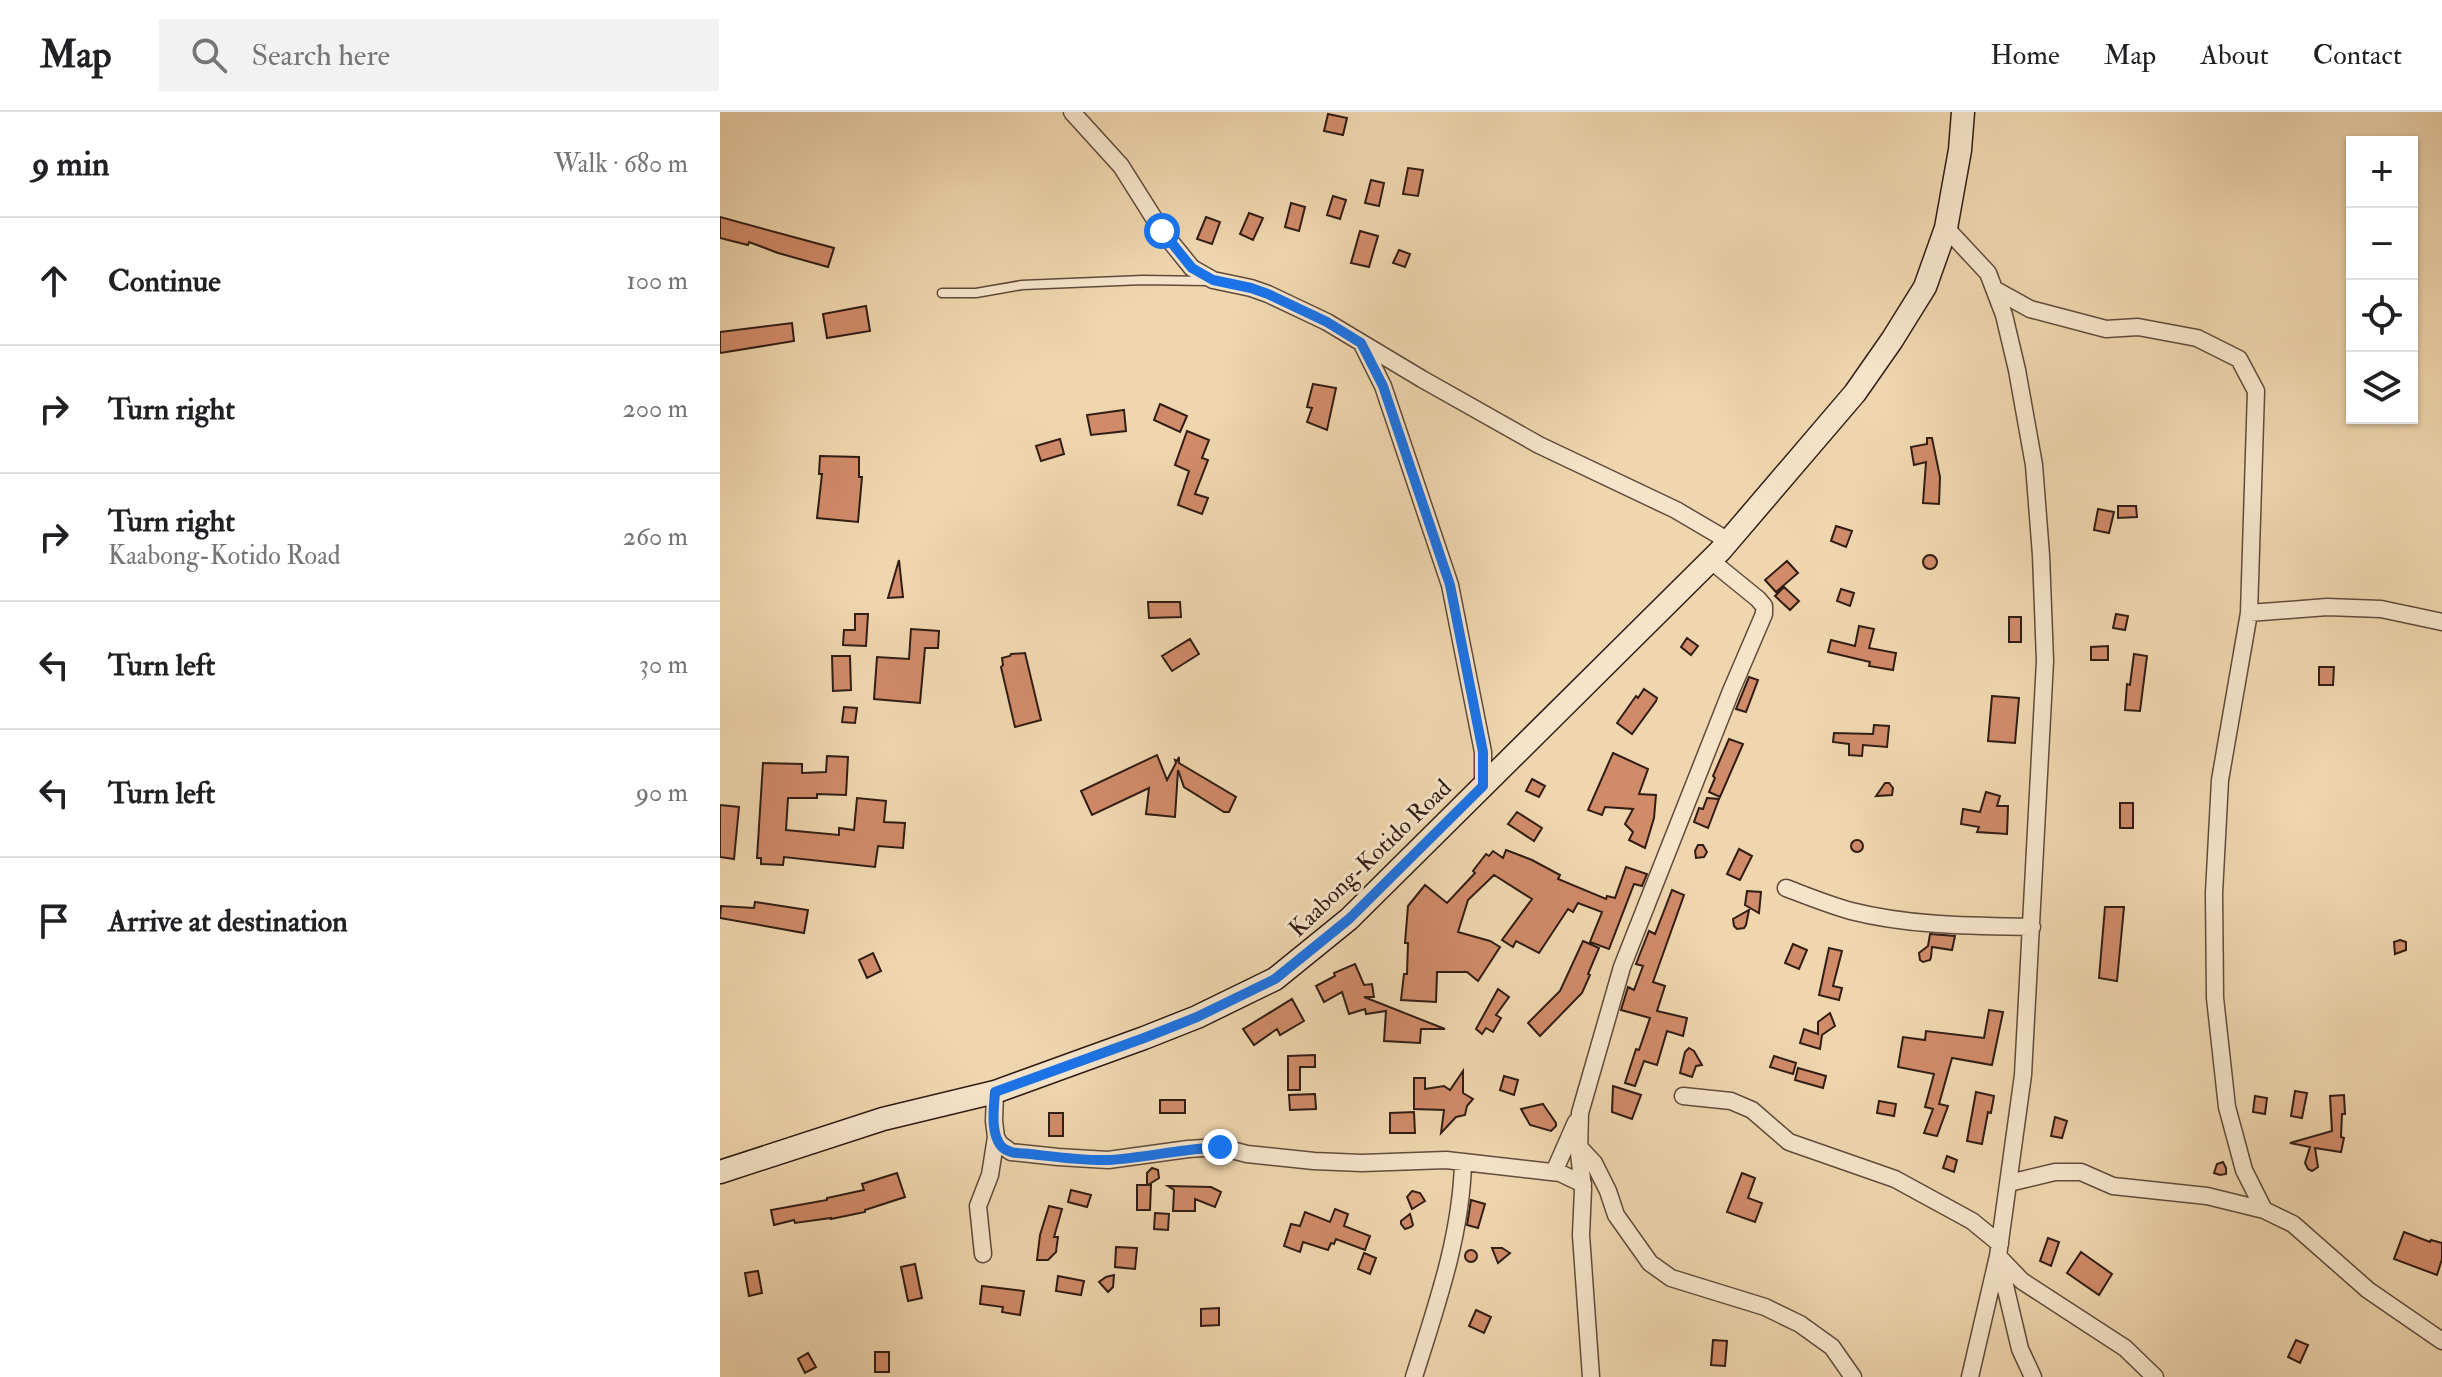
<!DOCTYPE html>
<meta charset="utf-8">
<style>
body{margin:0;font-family:"IM FELL Double Pica",serif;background:#f2f2f2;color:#202124}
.controls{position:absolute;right:24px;top:24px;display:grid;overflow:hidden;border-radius:0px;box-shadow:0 2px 6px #0004}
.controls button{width:72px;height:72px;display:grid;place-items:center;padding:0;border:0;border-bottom:2px solid #e0e0e0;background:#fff;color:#202124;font:40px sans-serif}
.stop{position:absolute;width:24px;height:24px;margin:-18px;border:6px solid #1a73e8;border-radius:50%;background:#fff}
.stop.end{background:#1a73e8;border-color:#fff;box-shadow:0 2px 8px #0008}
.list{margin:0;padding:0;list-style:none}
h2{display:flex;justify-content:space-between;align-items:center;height:104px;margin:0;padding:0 32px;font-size:34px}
h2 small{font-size:26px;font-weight:400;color:#757577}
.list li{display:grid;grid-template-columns:52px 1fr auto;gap:24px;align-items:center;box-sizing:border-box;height:128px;padding:0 32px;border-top:2px solid #e0e0e0}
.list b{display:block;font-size:30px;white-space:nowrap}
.list p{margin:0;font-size:26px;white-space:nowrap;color:#757577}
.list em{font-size:26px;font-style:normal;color:#757577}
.icon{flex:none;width:44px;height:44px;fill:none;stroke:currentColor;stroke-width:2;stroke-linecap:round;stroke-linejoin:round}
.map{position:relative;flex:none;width:1722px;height:1265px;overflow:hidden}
header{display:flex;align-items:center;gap:48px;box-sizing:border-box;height:112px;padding:0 40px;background:#fff;border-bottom:2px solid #e0e0e0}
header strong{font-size:38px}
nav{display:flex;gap:44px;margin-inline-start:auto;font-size:28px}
.search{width:560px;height:72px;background:#f2f2f2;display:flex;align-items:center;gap:20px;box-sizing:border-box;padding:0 28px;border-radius:0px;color:#757577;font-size:30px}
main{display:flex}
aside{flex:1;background:#fff}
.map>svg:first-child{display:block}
.building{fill:#d08b69;stroke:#311d15;stroke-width:2}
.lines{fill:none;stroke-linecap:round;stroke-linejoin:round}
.service-casing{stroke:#604b3b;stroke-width:11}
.minor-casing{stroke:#604b3b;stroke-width:19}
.secondary-casing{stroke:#311d15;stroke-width:25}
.service{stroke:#f5e4ca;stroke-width:8}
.minor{stroke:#f5e4ca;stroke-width:16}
.secondary{stroke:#f5e4ca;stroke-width:22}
.route{stroke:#1a73e8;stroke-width:10}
.labels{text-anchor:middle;stroke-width:6;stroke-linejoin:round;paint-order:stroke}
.street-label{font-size:24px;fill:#311d15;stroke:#f5e4ca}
</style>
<header>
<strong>Map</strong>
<div class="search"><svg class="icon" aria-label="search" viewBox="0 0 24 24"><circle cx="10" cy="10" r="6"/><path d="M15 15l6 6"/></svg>Search here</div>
<nav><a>Home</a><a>Map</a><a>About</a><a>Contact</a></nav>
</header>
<main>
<aside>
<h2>9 min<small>Walk · 680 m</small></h2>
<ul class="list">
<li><svg class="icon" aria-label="ahead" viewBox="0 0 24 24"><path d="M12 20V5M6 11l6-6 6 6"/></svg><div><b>Continue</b></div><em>100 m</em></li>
<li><svg class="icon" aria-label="right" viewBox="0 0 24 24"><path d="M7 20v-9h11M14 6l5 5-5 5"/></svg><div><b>Turn right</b></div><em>200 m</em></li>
<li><svg class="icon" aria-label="right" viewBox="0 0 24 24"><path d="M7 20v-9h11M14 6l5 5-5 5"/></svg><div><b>Turn right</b><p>Kaabong-Kotido Road</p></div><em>260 m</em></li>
<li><svg class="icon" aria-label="left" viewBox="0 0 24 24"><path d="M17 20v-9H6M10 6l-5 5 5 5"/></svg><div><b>Turn left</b></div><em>30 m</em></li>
<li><svg class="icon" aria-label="left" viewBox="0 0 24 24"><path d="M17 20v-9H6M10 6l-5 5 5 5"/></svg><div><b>Turn left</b></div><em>90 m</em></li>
<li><svg class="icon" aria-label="arrive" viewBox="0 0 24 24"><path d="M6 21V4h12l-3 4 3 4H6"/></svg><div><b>Arrive at destination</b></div></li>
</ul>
</aside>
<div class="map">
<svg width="1722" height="1265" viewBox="0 0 1722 1265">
<rect width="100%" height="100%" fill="#efd6ae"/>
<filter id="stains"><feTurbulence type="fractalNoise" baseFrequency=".0025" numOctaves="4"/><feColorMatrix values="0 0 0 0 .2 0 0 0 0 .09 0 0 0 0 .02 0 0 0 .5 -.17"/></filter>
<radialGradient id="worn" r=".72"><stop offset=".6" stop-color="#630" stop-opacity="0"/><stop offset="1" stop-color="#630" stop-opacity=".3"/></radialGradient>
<path class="building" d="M608,2L627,6L623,23L604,19Z
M688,56L703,58L698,84L683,82Z
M651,68L664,71L659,94L645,91Z
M613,84L626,88L620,107L607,103Z
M571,91L585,95L579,119L565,115Z
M529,101L543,106L533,128L520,122Z
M0,105L114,136L108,155L58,141L29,130L28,133L0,126Z
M486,105L500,110L492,132L477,127Z
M640,119L658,124L649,155L631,151Z
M679,138L690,142L685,155L673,151Z
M146,194L150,219L107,226L103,202Z
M72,211L74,229L0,241V220Z
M593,272L616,276L607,318L587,310L592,296L587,295Z
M440,292L467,304L460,320L434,308Z
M404,298L406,319L371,323L367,303Z
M467,319L489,328L482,346L488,348L475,382L488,386L482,402L458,393L469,359L455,353Z
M1207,326H1212L1220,365L1219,392L1203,391L1206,350L1194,353L1191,335L1207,332Z
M340,327L344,342L321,349L316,334Z
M100,344L139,345V365H142L138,410L97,406L102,362H99Z
M1398,394H1416L1417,405L1398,406Z
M1378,397L1394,400L1389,421L1374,418Z
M1116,414L1132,419L1126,435L1111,429Z
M1203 450a7 7 0 1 1 14 0a7 7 0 1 1-14 0Z
M179,448L183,485L168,486Z
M1067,449L1078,461L1056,480L1045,468Z
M1064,475L1079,489L1070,498L1055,484Z
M1121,477L1134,481L1130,494L1117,489Z
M428,490H460L461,505L429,506Z
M135,502H148L146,534L123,533L124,518H135Z
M1396,502L1408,504L1405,518L1393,516Z
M1289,505H1301V530H1289Z
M1139,514L1154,517L1149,536L1176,541L1173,558L1149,554L1150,550L1108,540L1111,528L1135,534Z
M191,517L219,519L218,536H205L200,591L154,587L157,545L189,547Z
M967,526L978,534L971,543L961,535Z
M470,527L479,542L452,559L442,544Z
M1388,534V548H1371V535Z
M305,541L321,608L295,615L281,555L283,553L282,546L290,544L291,542Z
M1414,542L1427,544L1420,599L1405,598L1407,572L1410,573Z
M112,544H130L131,578L113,579Z
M1599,555H1614L1613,573H1599Z
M1029,565L1038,568L1026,600L1016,597Z
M924,577L937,586L936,589L912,622L897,611L916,584L918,586Z
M1272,584L1299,586L1295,631L1268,629Z
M124,595L137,596L135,611L122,610Z
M1154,613L1169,614L1167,635L1143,633L1142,644L1129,643V632L1113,630L1114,621L1153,622Z
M1009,627L1023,632L1000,685L989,680L995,666L993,664Z
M893,641L928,657L919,682L936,683L934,706L925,736L909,728L913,720L905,712L913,697L885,695L882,703L868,698Z
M437,643L447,668L456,651L455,648L457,649L459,645V651L516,685L509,700H504L464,675L458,658L455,705L426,702L429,676L372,703L361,679Z
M107,644L128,645L126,683L97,682V686H68L66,718L119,723V716L134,718L137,686L166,689L164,710L185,711L183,736L158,734L155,755L64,745L63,753L41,752V746H37L43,651L82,652V661L106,660Z
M812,667L825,674L819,685L806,679Z
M1165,671H1169L1173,676L1172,683L1156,684Z
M1266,680L1280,684L1277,694H1288L1287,722L1257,720L1259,715L1241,712L1243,697L1260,700Z
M987,686L999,687L988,716L974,710L979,696L983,697Z
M1400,691H1413V716H1400Z
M0,693L19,695L14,747L0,745Z
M797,700L822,716L814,729L788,712Z
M1131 734a6 6 0 1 1 12 0a6 6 0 1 1-12 0Z
M978,733H983L987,740L984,745L976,746L975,739Z
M1019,737L1032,744L1020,768L1007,762Z
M786,738L812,748L840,763L838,767L886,787L887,784L895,786L906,755L927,762L922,774L914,772L889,837L870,830L882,800L858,791L853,800L848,797L819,841L796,829L793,835L782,828L812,787L774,763L748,788L738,820L770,829L780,835L758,869L747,860H717L716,890L681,888L684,862H687L688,831H685L688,794L705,773L727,791L755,761L753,759L766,742L769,744L773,739L783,746Z
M952,778L964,783L933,870L945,874L937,899L967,906L963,924L947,919L937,953L924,949L915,974L905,971L916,937L919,938L930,906L901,898L908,875L914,878L923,854L916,852L929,819L935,822Z
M1027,779L1041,780L1039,801L1025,793Z
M35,790L88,798L84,821L0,806L1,794L34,796Z
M1385,795H1404L1397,869L1379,866Z
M1029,798L1026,813L1024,816L1017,817L1014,814L1013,807Z
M1210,822L1235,824L1232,838L1212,835L1211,845L1210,848L1203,850L1200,848L1199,841L1208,834Z
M1680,828L1686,830V838L1675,842L1674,830Z
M863,829L879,836L868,862L870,863L862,881L820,924L808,911L840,879Z
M1073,832L1087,838L1079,857L1065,851Z
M1109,836L1122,839L1113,874L1122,876L1119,888L1099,883Z
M153,841L161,859L147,866L139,848Z
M635,852L644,873L652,872L654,885H644L725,917H701L700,931L664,929L666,899L646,902L645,897L629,902L622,880L604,890L596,874L615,864L614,861Z
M778,877L789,885L776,903L781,906L773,920L766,916L762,922L756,917Z
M572,887L584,909L560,923L557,917L534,933L523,917Z
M1269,898L1283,900L1272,953L1232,946L1219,992L1228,994L1217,1024L1204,1021L1213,997L1205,995L1214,962L1178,955L1183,925L1205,928L1206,919L1264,926Z
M1110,901L1115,914L1102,923L1100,937L1080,931L1084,917L1098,922V910Z
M969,936L974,939L982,953L976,954L972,965L960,961L965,940Z
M595,943V955H580V978H568V944Z
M1054,944L1076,951L1073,962L1050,955Z
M1078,956L1106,964L1103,976L1075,968Z
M743,959V981L753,987L747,994L745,1003L736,1005L721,1021L724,998L694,997V966H705V977L724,974L730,978Z
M784,964L798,968L794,983L780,978Z
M893,974L921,983L912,1007L892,1000Z
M1575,979L1587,981L1582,1006L1571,1004Z
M1256,980L1274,984L1271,1001L1268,1000L1262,1032L1247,1029Z
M595,982L596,997L570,998L569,983Z
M1624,983L1625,1002H1622L1621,1025L1624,1026L1621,1040L1595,1036L1598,1055L1592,1059L1588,1057L1585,1051L1590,1035L1570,1031L1612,1019L1610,984Z
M1535,984L1547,986L1545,1002L1533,1000Z
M440,988H465V1001H440Z
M1159,989L1176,992L1174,1004L1157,1001Z
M823,992L836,1011V1014L831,1019L810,1013L801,997Z
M694,1000L695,1021H670V1001Z
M329,1001H343V1024H329Z
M1335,1005L1347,1009L1342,1026L1331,1024Z
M1227,1044L1237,1048L1234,1060L1223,1056Z
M1503,1050L1506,1056V1062L1500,1063L1494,1061L1497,1052Z
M432,1056L438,1058L439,1066L428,1073H431L430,1098H417V1073H427V1061Z
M177,1061L185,1085L145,1098V1100L111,1107V1106L75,1111L74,1108L54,1113L51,1098L107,1088V1086L144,1078L142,1072Z
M1022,1061L1035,1066L1028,1086L1042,1091L1035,1110L1007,1100Z
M448,1074L491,1075L501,1080L495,1095L475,1087V1099H453L454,1078Z
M351,1078L371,1083L367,1095L348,1090Z
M692,1079L700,1081L705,1089L692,1097L687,1085Z
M751,1088L765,1092L758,1116L747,1113Z
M329,1094L342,1097L334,1125H338L336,1140L328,1148H317L320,1123Z
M615,1097L628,1102L624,1114L650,1124L645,1138L616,1127L614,1132L611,1131L608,1138L583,1130L580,1140L564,1134L571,1112L580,1114L585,1100L610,1110Z
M435,1101L449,1102L448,1118L434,1117Z
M690,1102L693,1113L691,1115L685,1117L681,1112V1109Z
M1684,1120L1710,1130L1711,1128L1722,1131V1147L1717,1163L1674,1147Z
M1328,1126L1339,1130L1331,1154L1320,1149Z
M396,1135L417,1136L415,1157L395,1155Z
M772,1136H782L790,1141L778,1151Z
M745 1144a6 6 0 1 1 12 0a6 6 0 1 1-12 0Z
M1361,1140L1392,1162L1379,1183L1347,1161Z
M644,1141L656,1146L650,1162L638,1157Z
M195,1152L202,1186L188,1189L181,1155Z
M38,1159L42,1181L29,1184L25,1161Z
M394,1163L393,1175L388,1180L379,1170L386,1165Z
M338,1164L364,1169L361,1183L336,1179Z
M262,1174L304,1179L300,1203L282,1200L283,1195L260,1192Z
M499,1196V1213L481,1214V1197Z
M756,1198L771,1205L764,1221L749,1214Z
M993,1228L1007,1229L1005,1254L991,1253Z
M1576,1228L1588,1233L1580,1251L1568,1245Z
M155,1240H169V1260H155Z
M88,1241L96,1255L85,1261L78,1247Z"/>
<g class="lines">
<defs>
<path id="service" d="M222,181H256L302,173L423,168L488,169"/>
<path id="minor" d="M352,0L401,54L442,119L472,156L493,168L531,176L548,182L607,210L702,267L819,333L956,398L1007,428
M1226,116L1268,161L1284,203L1297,258L1314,353L1321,443L1325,549L1303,963L1278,1144L1250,1265
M1274,177L1310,197L1386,217L1418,215L1477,226L1519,247L1536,279L1529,501L1500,668L1494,781L1495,886L1507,995L1524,1058L1544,1098
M642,232L663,274L730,473L763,640V674
M1529,501L1607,495L1661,497L1722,510
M1066,776C1087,784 1109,793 1131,799C1190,814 1252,814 1312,815
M275,980L274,1009L276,1025L280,1032L291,1040L338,1045L388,1048L468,1037L500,1035L527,1042L594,1049L642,1051L726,1048L840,1061L863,1072
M963,984L1011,989L1032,998L1069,1030L1175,1067L1252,1109L1280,1132
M859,1035L874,1051L888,1079L896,1103L930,1151L951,1166L1045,1195L1080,1212L1112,1235L1133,1265
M834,1060L856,1010
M1289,1071L1335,1060H1361L1393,1074L1487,1084L1544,1098L1573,1112L1648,1178L1722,1229
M263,1142L258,1094L270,1063L276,1025
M1278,1144L1302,1169L1405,1236L1435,1265
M1279,1148L1300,1237L1313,1265
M694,1265C716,1195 741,1125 743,1051
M871,1265L861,1123L863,1077L859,1041L860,1001L902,855L1011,579L1044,502V494L1038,487L990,448"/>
<path id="secondary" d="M0,1060L163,1007L275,980L424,926L477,905L555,867L629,807L1000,439L1135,281L1172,228L1205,175L1226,116L1240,38L1243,0"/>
</defs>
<use href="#service" class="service-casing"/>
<use href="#minor" class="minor-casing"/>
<use href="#secondary" class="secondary-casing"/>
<use href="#service" class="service"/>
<use href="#minor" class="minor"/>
<use href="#secondary" class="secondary"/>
</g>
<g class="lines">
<path class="route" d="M442,119L472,156L493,168L531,176L548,182L607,210L641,231L663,274L730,473L763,640V674L629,807L555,867L477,905L424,926L275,980C274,996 270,1020 281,1034C288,1042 300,1041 310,1042C336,1045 363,1049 390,1048C427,1045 463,1037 500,1035"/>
</g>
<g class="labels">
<g class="street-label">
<text transform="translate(650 746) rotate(-44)" y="8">Kaabong-Kotido Road</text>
</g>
</g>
<rect width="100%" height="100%" filter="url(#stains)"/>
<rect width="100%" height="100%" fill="url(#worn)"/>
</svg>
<div class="controls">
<button>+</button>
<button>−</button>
<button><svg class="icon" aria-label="locate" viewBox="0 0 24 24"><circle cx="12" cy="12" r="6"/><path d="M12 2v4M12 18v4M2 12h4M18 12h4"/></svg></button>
<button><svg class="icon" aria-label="layers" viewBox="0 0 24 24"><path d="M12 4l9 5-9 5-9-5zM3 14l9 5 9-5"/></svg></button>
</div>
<div class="stop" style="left:442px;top:119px"></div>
<div class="stop end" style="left:500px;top:1035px"></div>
</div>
</main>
